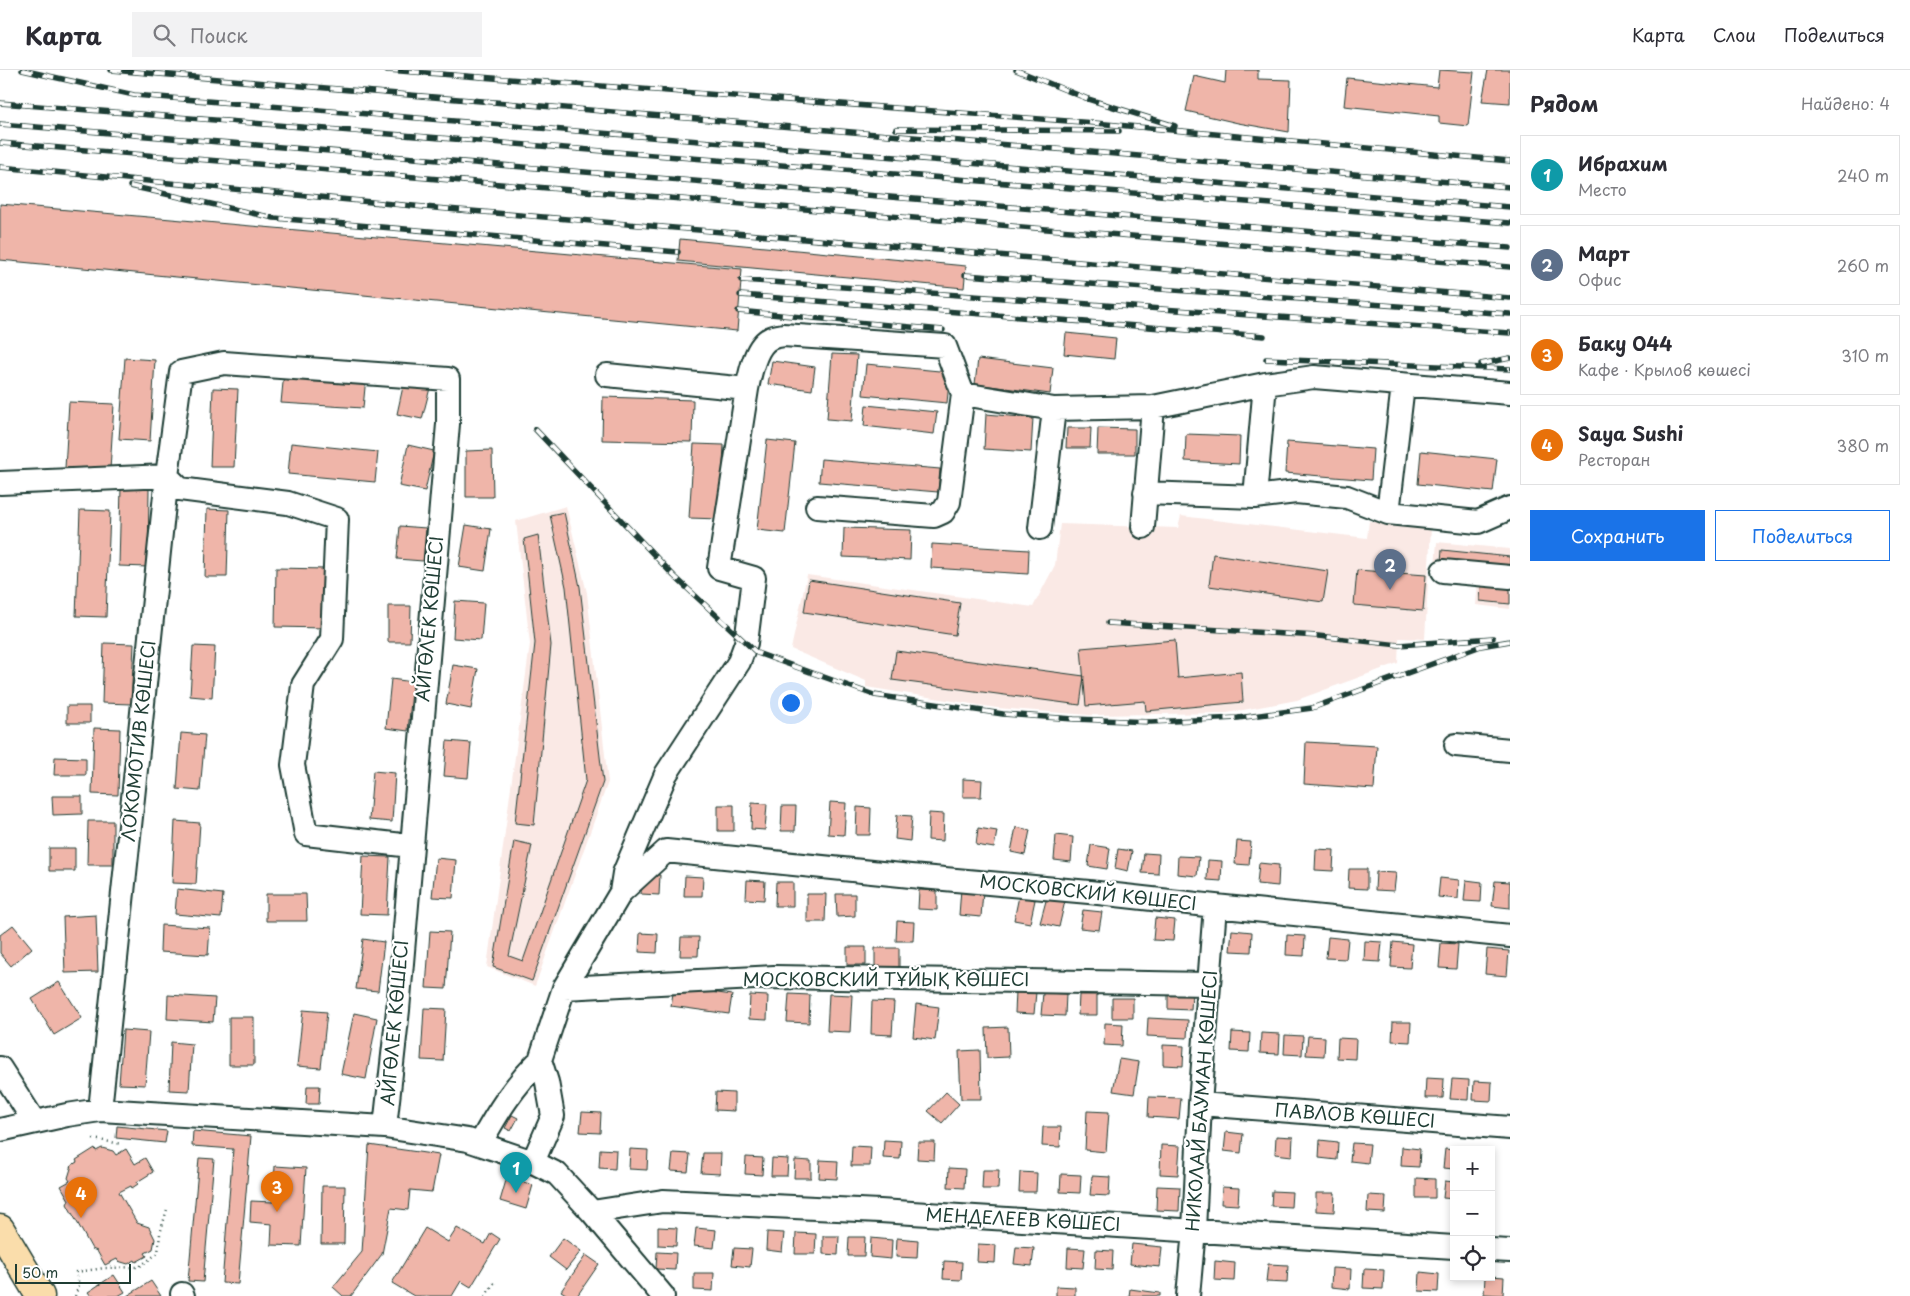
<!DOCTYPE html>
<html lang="ru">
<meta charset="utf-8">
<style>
body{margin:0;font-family:"Playpen Sans",sans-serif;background:#f2f2f3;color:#2b2b33}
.controls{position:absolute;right:15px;bottom:15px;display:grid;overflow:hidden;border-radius:0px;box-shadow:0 2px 8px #0003}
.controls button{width:45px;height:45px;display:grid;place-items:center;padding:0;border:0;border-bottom:1px solid #e1e1e2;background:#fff;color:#2b2b33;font:25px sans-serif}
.scale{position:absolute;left:15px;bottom:12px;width:116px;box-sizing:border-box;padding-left:5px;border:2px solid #1f3d34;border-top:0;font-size:14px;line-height:18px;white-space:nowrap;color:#1f3d34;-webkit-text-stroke:4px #fff;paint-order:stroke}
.you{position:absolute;left:790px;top:632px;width:18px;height:18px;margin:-12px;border:4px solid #fff;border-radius:50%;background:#1a73e8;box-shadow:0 0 0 8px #1a73e833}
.badge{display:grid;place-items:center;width:32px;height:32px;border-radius:50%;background:#1a73e8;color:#fff;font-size:16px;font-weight:700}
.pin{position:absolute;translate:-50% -41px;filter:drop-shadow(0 1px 2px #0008)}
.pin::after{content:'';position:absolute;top:26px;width:18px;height:15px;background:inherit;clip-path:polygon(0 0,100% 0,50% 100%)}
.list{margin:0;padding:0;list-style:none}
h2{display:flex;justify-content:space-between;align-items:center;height:65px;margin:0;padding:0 20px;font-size:21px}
h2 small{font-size:16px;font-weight:400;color:#7c7c81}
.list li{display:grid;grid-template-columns:32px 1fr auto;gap:15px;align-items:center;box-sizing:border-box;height:80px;margin:0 10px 10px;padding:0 10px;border:1px solid #e1e1e2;border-radius:0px}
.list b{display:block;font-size:19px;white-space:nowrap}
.list p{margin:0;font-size:16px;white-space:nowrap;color:#7c7c81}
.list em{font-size:16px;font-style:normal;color:#7c7c81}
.actions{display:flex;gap:10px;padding:15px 20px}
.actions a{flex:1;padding:11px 0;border:1px solid #1a73e8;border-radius:0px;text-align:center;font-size:18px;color:#1a73e8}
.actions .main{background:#1a73e8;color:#fff}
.icon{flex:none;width:28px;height:28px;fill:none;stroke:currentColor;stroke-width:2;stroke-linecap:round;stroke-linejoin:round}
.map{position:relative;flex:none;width:1510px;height:1226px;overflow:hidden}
header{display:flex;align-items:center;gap:30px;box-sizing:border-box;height:70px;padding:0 25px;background:#fff;border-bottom:1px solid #e1e1e2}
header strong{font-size:24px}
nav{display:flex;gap:28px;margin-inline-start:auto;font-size:18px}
.search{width:350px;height:45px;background:#f2f2f3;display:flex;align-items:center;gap:12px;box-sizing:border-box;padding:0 18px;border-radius:0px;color:#7c7c81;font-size:19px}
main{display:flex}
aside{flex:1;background:#fff}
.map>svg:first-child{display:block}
.built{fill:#fae9e5}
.building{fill:#efb5a9;stroke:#1f3d34}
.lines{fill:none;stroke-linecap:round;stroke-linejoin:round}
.minor-casing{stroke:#1f3d34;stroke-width:26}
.major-casing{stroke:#1f3d34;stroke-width:31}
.path{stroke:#1f3d34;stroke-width:2.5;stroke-dasharray:1 4;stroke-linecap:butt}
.minor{stroke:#fff;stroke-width:22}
.major{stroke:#faddab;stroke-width:28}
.rail-casing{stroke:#1f3d34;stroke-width:5.5}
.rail{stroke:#fff;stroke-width:4;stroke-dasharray:11;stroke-linecap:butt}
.labels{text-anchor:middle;stroke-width:4.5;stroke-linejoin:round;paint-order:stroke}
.street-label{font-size:18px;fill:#1f3d34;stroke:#fff}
</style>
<header>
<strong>Карта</strong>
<div class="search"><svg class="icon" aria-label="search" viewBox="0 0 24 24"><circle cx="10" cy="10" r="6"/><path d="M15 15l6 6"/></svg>Поиск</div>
<nav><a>Карта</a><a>Слои</a><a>Поделиться</a></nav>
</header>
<main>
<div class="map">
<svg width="1510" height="1226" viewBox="0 0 1510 1226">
<rect width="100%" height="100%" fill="#fff"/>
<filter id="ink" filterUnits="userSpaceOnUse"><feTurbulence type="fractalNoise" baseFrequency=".02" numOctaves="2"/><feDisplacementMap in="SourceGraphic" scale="10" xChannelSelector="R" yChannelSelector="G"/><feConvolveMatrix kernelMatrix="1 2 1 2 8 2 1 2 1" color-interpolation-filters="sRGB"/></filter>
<g filter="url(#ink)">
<path class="built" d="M566,436L587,523L608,712L535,916L487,897L530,574L516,451Z
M1181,446L1367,468L1369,451L1431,457L1425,569L1399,568L1398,593L1297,630L1227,643L1090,645L997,638L866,617V611L791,579L807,505L1033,537L1055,495L1060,454L1178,458Z
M1437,472L1510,479V539L1476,535L1478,512L1434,508Z"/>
<path class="building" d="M1226,0H1258V9L1291,10L1289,62L1238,53L1186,41L1194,6L1225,13Z
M1439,0L1474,2L1468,56L1439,53V46L1344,36L1347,8L1437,17Z
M1488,0H1510V33L1482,31Z
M0,134L742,199L737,261L0,190Z
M680,169L966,196L964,218L678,191Z
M1066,263L1116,268L1114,289L1064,284Z
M832,284L857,285L852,351L827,349Z
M125,288L155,290L150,371L119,369Z
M978,289L1053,298L1050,324L975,314Z
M772,291L815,297L812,320L768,314Z
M866,294L950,302L947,333L863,325Z
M284,302L366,307L363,338L281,333Z
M404,312L430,318L422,349L397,344Z
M213,318L238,319L234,397H210Z
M603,327L693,330L692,372L602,370Z
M69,332L114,334L110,400L65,398Z
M866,335L937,342L934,364L864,356Z
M986,344L1033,348L1031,382L984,379Z
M1067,358H1091L1090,378H1066Z
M1098,358L1135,359V384H1097Z
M1186,364L1240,366L1239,394L1185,391Z
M767,370L795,373L785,463L757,460Z
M1287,372L1373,379L1371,410L1285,403Z
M291,373L378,382L375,412L288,404Z
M694,374L724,375L720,449L689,448Z
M408,375L434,381L425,421L399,416Z
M492,380L493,427H466V381Z
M1421,381L1497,389L1493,422L1418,414Z
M821,389L940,399L938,422L819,412Z
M121,417L149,418L148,497L119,496Z
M207,439L229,440L227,507H205Z
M80,440L110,441L106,547L76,546Z
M564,442L580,517L603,712L532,911L493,897L514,771L532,775L509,886L523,891L586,710L566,517L550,445Z
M466,455L491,459L485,501L459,497Z
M400,456L426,458L423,491L397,489Z
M844,458L911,460L910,490L843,487Z
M538,465L551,575L534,755L515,753L535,573L524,469Z
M932,474L1029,480L1028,504L931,498Z
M1442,480L1510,487V498L1441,491Z
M1213,484L1328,501L1323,532L1209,516Z
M276,498L326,499L325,558L275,557Z
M1357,500L1426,505L1423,541L1354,535Z
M809,510L960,533L955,565L804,542Z
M1481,513L1510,516V534L1480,531Z
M455,531L484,533L481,570L453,568Z
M388,536H411L410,572H388Z
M1175,570L1178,608L1241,602L1243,632L1146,641L1145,631L1086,636L1081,578Z
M104,573L134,574L131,634L102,633Z
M193,576L215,577L212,628L190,626Z
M896,581L1084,606L1080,635L892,610Z
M453,595L478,599L471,639L446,634Z
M391,609L413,612L408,661L386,658Z
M67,636H90V653H67Z
M94,658L120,659L118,725L92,724Z
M181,663L205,665L200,721L177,719Z
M447,671L471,673L468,708L444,706Z
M1306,672L1377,676L1374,719L1304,714Z
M55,687L86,688V705H54Z
M373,701L395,703L392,752L369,750Z
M963,709L982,710L981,727H963Z
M52,726H82V744L53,745Z
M830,732L846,733L844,765L828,764Z
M752,733L767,734L765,760L751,759Z
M718,735H734V761H718Z
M782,736H796L795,761H781Z
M857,737L871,738L870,765H856Z
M929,743L944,744L943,771L928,770Z
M897,745L912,746L910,771L895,769Z
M88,751H113V795H87Z
M175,751L200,753L196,814L172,813Z
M1016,757L1030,760L1025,785L1011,782Z
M978,758L997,761L994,778L976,775Z
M1056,765L1073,767L1071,792L1054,790Z
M1237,771L1251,772L1249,795L1235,794Z
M1091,775L1110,778L1107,799L1088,796Z
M49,778H75V801H49Z
M1118,779L1132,781L1128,801L1115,798Z
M1316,779L1334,780L1333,801L1315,800Z
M1144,783L1159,784L1158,804L1142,803Z
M363,786L390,787L387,845L360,844Z
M1178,786L1199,787L1197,806L1177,804Z
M436,788L456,790L453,828L432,827Z
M1208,790L1222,791L1221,811L1207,810Z
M1259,793L1279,795L1278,816L1257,814Z
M1349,799H1367V819L1348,818Z
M1376,802L1396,803L1394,821L1375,820Z
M642,805H660L659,825L641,824Z
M685,806L703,807L702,826H684Z
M1440,808L1459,810L1458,829L1438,827Z
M747,810L765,811L764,830L746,829Z
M1466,810L1482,812L1481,832L1464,831Z
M1495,811L1510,812V838L1492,836Z
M776,812H793V836H775Z
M177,819L223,824L221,848L175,844Z
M961,819L983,821L981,847L959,845Z
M919,820L937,821V840L918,839Z
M266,824H306L307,851H266Z
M807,824H826L825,852H807Z
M836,824H855V846L837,847Z
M1019,826L1035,830L1030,853L1014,850Z
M1047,827L1065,831L1059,857L1040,853Z
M1083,840L1102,842L1099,860L1080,858Z
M96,845L98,902L65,903L63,847Z
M1155,848L1175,850L1173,871L1153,870Z
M897,851L914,852L913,871H896Z
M13,855L32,878L11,896L0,883V865Z
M161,855L210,858L208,885L160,882Z
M1232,860L1252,862L1251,882L1230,881Z
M430,861L450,862L446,919L426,918Z
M640,863L658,864L657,883L639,882Z
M1287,865L1305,866L1304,886L1286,885Z
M681,867H699L698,886H680Z
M1328,867L1348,869L1346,889L1326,888Z
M363,869L384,872L378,921L356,919Z
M1365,871L1382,872L1380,892L1364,891Z
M1393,872L1412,874L1410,898L1391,897Z
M1441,873L1458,874L1456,899L1439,898Z
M847,877H866V895H847Z
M875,878H899V899H875Z
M1487,879L1509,881L1507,906L1485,904Z
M59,912L82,948L54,965L32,929Z
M674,917L732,925L729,944L671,936Z
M1016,921L1036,922L1034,944L1015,943Z
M1168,922H1192L1191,940L1168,939Z
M1043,923L1066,924L1065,946L1041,945Z
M789,924L810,925L809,953L787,952Z
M829,924L852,925L850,962L827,961Z
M168,925L215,928L213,952L167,949Z
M750,925L768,926L767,950L749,949Z
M1079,925H1097V945H1078Z
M1112,928H1133V948H1112Z
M872,931L894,932L892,965L871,964Z
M916,934L939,937L935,970L913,967Z
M424,938L446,939L443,991L421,990Z
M303,940L327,942L321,998L297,996Z
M354,943L377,948L366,1009L341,1004Z
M229,947H254V995H229Z
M1148,948L1188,950L1187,968L1147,966Z
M1393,952H1411L1410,972L1392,971Z
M1105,953L1123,954L1122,976L1104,975Z
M1008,957L1009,987L987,988L986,958Z
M123,960L149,962L145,1015L119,1014Z
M1232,962L1250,963L1249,982L1231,981Z
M1261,963L1280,964L1279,984L1260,983Z
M1285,965L1303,966L1302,985L1284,984Z
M1308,966L1325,967L1324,986L1306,985Z
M1338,968L1356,969L1355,989L1337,988Z
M171,972L192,974L189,1021L169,1020Z
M1163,975L1184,976L1183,996L1163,995Z
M980,980L981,1029H961L959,981Z
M1119,989L1139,992L1134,1024L1113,1021Z
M1426,1008L1444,1009L1443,1028H1425Z
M1452,1009L1469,1010L1468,1030L1450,1029Z
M1474,1011L1492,1012L1491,1031L1473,1030Z
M307,1016H320L319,1034H306Z
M716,1022L734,1023V1041L715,1040Z
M946,1022L959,1034L942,1053L928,1041Z
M1149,1027L1181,1028L1179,1049L1148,1047Z
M1087,1041L1109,1042L1106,1082L1085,1080Z
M582,1042L601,1043L600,1063L580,1062Z
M512,1045L518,1048L511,1061L505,1058Z
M117,1056L167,1061L165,1073L116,1068Z
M1043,1057H1061L1060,1077L1042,1076Z
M193,1061L251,1066L238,1214L222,1213L233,1079L192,1076Z
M1226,1062L1243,1064L1241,1083L1224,1081Z
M1276,1066L1293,1067L1292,1086L1275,1084Z
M884,1070L901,1071L900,1089L883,1088Z
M1320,1070L1338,1072L1337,1090L1319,1088Z
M918,1072H935L934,1090L917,1089Z
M1352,1073L1370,1074L1368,1093L1350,1091Z
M369,1075L439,1085L432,1122L410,1120L408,1140L391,1138L382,1184L351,1226H343L333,1217L362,1182Z
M1161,1075L1180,1076L1178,1105L1160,1104Z
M852,1076L871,1077L870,1096H851Z
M1402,1077L1420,1079L1419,1097L1401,1096Z
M95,1078L96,1081L102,1078L113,1081L116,1085L126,1079L135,1094L145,1088L153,1102L137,1112L138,1114L132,1118L131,1116L119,1122L137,1153L149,1157L155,1169L153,1179L145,1183L147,1186L136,1192L135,1190L128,1194L118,1191L117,1189L105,1195L97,1181L92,1179L67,1134L69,1130L61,1116L70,1111L68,1108L72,1095L77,1092L76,1090Z
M600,1079L616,1080L615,1099L599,1098Z
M630,1079L648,1080L647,1100L629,1099Z
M1445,1079L1454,1080V1099L1443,1098Z
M673,1083L690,1084L688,1102L671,1101Z
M703,1083H721L720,1104L701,1103Z
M746,1087L763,1088L762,1105L745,1104Z
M199,1088L214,1089L203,1212L188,1211Z
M772,1088L788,1089L787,1106H771Z
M795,1090L811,1091V1108H794Z
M820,1090L838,1091L837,1109L819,1108Z
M275,1096L306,1098L301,1176L271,1175L272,1154L250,1152L251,1131L273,1132Z
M949,1098L965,1099L964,1118L948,1117Z
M983,1100H999L998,1119H982Z
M1020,1102L1037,1103L1036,1122H1019Z
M1061,1104L1081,1105L1080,1123L1060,1122Z
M1092,1106L1110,1107L1109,1126L1090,1125Z
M507,1107L533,1115L526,1139L500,1131Z
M1416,1108L1435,1109V1128H1416Z
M1445,1111L1454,1112V1129L1443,1128Z
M322,1116H345L344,1174H321Z
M1157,1116L1180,1117L1179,1141L1156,1140Z
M1222,1117L1239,1118L1238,1135L1221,1134Z
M1272,1121L1292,1122L1291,1137L1271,1136Z
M1316,1123H1335L1334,1142L1316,1141Z
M1368,1125L1386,1126L1385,1143L1367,1142Z
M658,1157L677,1158L676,1176L658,1175Z
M425,1158L448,1172L457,1158L485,1174L491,1163L500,1169L471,1217L461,1211L452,1226H414L392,1213Z
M696,1158L716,1160L714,1178L694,1176Z
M767,1162L784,1163L782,1182L766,1180Z
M796,1163L816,1164L815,1184H795Z
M823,1166H839L838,1185L823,1184Z
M849,1167H865L864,1186H848Z
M563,1168L581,1181L566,1200L549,1187Z
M871,1168L892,1170L891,1189L870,1187Z
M897,1168L918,1170L917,1188L896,1187Z
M978,1174L996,1175L995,1193L977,1192Z
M1132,1174L1162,1177L1160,1197L1130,1194Z
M1016,1177L1034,1178L1032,1196L1014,1194Z
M734,1178L752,1179L750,1197L732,1195Z
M1068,1178L1085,1179L1083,1198L1067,1197Z
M1096,1180L1113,1181L1112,1200L1095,1199Z
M657,1182L676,1183L675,1200L656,1199Z
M586,1185L599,1194L577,1226H569L561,1221Z
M944,1191L962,1192L961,1210L943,1209Z
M1215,1191L1235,1193L1234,1211L1214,1210Z
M1268,1194L1288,1195L1287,1213L1266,1212Z
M1332,1198L1351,1199L1350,1219L1331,1217Z
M1364,1199L1384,1200L1383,1219L1363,1218Z
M1420,1202L1439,1204L1438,1222L1419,1221Z
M694,1203H714L713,1221L694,1220Z
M114,1205L125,1222L118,1226H91L88,1222Z
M1491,1206L1504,1207L1503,1225L1484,1224L1485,1207Z
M151,1211L161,1226H127Z
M1056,1216L1075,1217V1226H1056Z
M1130,1219L1160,1223V1226H1129Z"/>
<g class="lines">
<defs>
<path id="minor" d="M607,305L747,319
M963,324L1054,339L1153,337L1265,314L1314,307L1510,323
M0,413L167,406L180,419L288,433L337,449L332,569L303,615L293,695L306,764L411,776
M1145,423L1255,427L1296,422L1347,427L1388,443L1478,452L1510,438
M1255,427L1265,314
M1388,443L1403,315
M1143,457L1153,337
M1040,458L1054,339
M1443,501L1510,507
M1456,675L1510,680
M621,822L624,803L666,704L739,592L746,573L754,508L719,498L747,319C750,304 755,275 771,268C775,266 780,266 783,265L945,276L963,324L949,432L943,442L934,446L817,437
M564,918L774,907L1209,914
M0,998L34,1051
M1200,1034L1510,1058
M100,1040L167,406L181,302L224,293L448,309V354L398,940L385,1057
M0,1060L67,1045L100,1040L385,1057L468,1070L533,1092L557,1104L592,1142L663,1226
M480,1074C498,1041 513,1017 540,990
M533,1092L553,1046L547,1012L540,990L564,918L621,822L666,781L911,806L1089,822L1215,836L1510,866
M592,1142L663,1131L880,1141L1454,1177
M1491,1180L1510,1181
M182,1224L183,1226
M1188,1226L1194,1160L1200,1034L1215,836"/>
<path id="major" d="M0,1159L40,1226"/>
</defs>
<use href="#minor" class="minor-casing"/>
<use href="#major" class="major-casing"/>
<path class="path" d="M93,1069L122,1074
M75,1226L79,1215L76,1202L105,1198L139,1197L158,1183L160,1164L167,1139
M485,1226L495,1212"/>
<use href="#minor" class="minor"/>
<use href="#major" class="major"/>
<defs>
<path id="rail" d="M22,0L134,25L1510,137
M111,0L1510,117
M387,0L1095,53L1510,91
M1016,0L1088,29L1175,56
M0,33L1510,153
M0,54L1510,178
M896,59L1119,61
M0,73L1510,197
M0,97L435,138L1510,228
M130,116L274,148L678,182
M965,205L1510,244
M741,210L1510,263
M740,225L1264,266
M738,241L943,260
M1266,289L1510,299
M1481,294L1510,288
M535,359L674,506L757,583L874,625L1003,644L1074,649L1151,652L1238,648L1312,638L1481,576L1510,571
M1108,553L1318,566L1399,575L1493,568"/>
</defs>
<use href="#rail" class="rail-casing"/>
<use href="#rail" class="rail"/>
</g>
</g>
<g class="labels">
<g class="street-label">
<text transform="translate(430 549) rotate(-85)" y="6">АЙГӨЛЕК КӨШЕСІ</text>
<text transform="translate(139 671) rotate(-84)" y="6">ЛОКОМОТИВ КӨШЕСІ</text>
<text transform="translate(1088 823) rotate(6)" y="6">МОСКОВСКИЙ КӨШЕСІ</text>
<text x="886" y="916">МОСКОВСКИЙ ТҰЙЫҚ КӨШЕСІ</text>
<text transform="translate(395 953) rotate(-85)" y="6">АЙГӨЛЕК КӨШЕСІ</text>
<text transform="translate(1202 1031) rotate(-86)" y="6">НИКОЛАЙ БАУМАН КӨШЕСІ</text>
<text transform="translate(1355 1046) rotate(4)" y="6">ПАВЛОВ КӨШЕСІ</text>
<text transform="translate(1023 1150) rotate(3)" y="6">МЕНДЕЛЕЕВ КӨШЕСІ</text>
</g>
</g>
</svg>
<div class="controls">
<button>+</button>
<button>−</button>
<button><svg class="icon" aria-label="locate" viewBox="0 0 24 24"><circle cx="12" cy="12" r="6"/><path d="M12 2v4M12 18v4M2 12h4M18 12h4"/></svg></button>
</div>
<div class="scale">50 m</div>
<div class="you"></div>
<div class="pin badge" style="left:516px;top:1123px;background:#0f9aa8">1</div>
<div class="pin badge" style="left:1390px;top:520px;background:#5c6f8a">2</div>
<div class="pin badge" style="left:277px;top:1142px;background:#e8710a">3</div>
<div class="pin badge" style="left:81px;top:1148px;background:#e8710a">4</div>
</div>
<aside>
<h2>Рядом<small>Найдено: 4</small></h2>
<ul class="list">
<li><span class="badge" style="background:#0f9aa8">1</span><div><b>Ибрахим</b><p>Место</p></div><em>240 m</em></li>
<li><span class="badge" style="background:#5c6f8a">2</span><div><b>Март</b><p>Офис</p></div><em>260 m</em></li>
<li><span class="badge" style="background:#e8710a">3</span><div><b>Баку 044</b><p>Кафе · Крылов көшесі</p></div><em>310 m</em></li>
<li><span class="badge" style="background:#e8710a">4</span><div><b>Saya Sushi</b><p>Ресторан</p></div><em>380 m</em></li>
</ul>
<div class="actions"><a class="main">Сохранить</a><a>Поделиться</a></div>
</aside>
</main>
